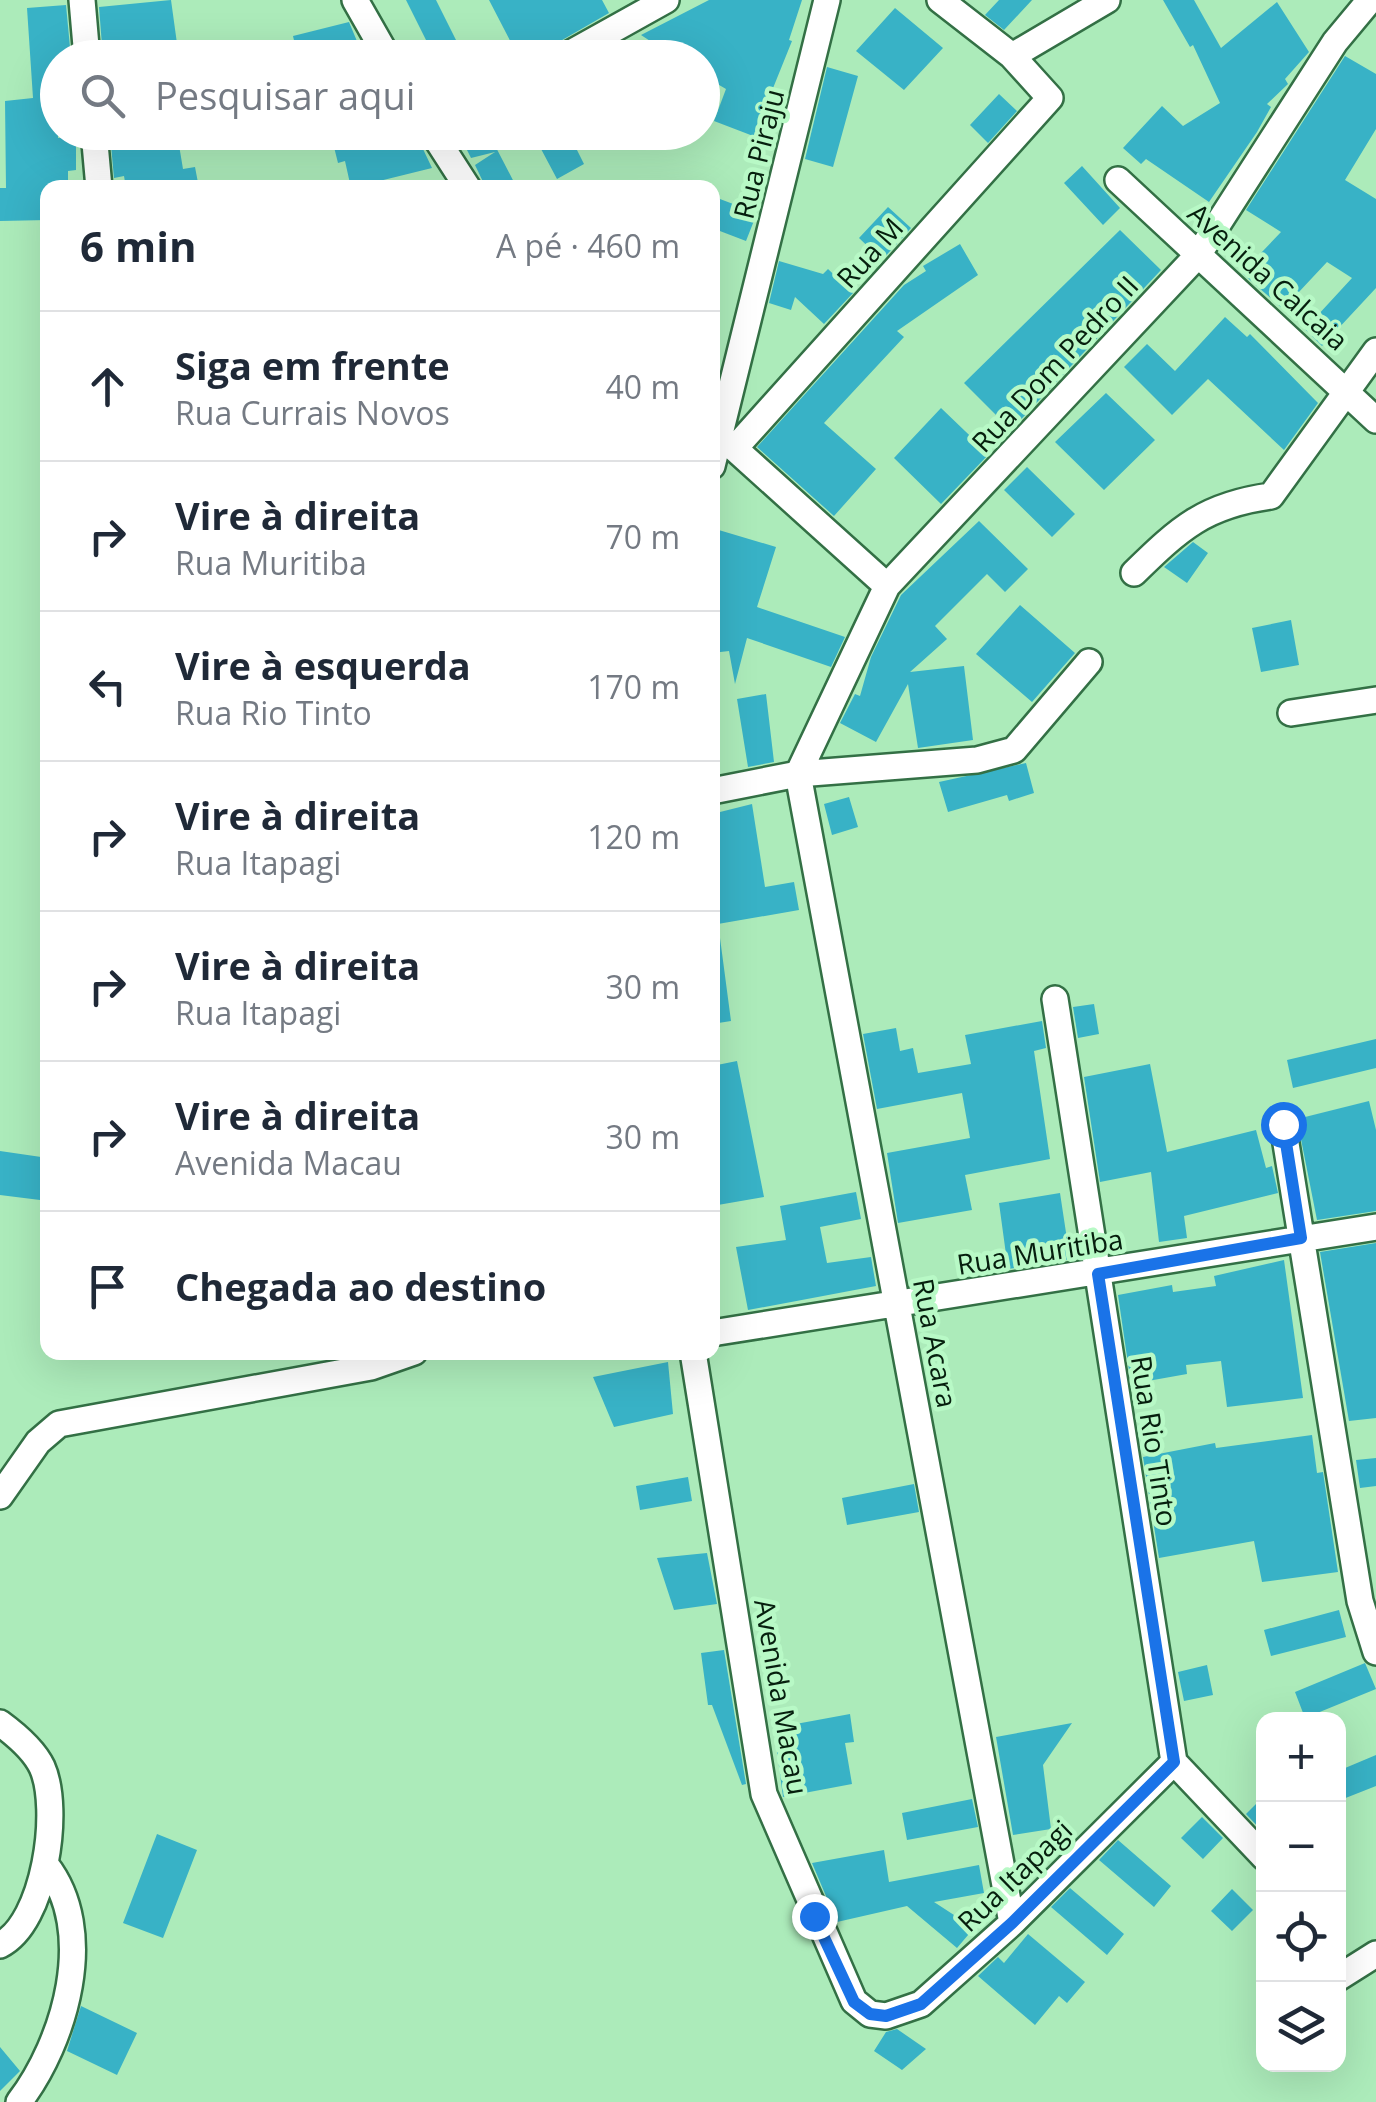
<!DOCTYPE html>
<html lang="pt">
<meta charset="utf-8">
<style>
body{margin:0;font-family:"Open Sans",sans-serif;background:#f6f6f7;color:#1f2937}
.controls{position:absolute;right:30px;bottom:30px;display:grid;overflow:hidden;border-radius:20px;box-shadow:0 10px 40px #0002}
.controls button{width:90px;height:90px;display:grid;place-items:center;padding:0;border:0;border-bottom:2px solid #e0e1e3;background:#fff;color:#1f2937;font:50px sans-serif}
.stop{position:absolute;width:30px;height:30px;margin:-22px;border:8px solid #1a73e8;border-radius:50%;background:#fff}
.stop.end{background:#1a73e8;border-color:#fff;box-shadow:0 2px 10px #0008}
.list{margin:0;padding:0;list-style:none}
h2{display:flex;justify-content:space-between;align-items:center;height:130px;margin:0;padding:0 40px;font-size:42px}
h2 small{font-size:32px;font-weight:400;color:#747a83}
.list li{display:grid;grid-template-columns:65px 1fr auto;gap:30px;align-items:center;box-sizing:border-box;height:150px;padding:0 40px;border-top:2px solid #e0e1e3}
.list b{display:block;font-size:38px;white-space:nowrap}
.list p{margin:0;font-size:32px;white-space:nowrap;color:#747a83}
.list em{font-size:32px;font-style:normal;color:#747a83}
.icon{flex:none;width:55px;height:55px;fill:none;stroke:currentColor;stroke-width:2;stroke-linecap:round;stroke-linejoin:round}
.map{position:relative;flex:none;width:1376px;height:2102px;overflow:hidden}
.search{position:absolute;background:#fff;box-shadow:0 10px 40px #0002;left:40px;top:40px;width:680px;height:110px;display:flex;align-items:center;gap:25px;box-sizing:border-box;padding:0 35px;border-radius:55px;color:#747a83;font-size:38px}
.panel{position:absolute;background:#fff;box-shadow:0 10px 40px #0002;left:40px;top:180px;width:680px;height:1180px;border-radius:20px}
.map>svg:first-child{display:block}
.building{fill:#38b2c6}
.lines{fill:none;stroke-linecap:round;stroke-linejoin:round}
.minor-casing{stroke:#337045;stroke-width:30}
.minor{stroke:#fff;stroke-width:25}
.route{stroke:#1a73e8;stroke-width:12}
.labels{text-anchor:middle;stroke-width:9;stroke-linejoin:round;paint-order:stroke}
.street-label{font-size:28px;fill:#061f0e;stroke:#b8f9c6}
</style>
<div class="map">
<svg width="1376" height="2102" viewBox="0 0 1376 2102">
<rect width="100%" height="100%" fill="#acebba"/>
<path class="building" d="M171,0L179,58H103L99,7Z
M406,0H436L457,42L433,54Z
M489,0H602L609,13L531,58H519Z
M709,0H802L789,40L792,41L765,108L771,111L761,139L714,121L726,89L702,75V58H676L641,35Z
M999,0H1032L1004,30L985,15Z
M1163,0H1194L1221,48L1277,2L1309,52L1285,79L1288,84L1267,104L1271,107L1257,132L1209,202L1146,159L1141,164L1123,148L1162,106L1183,126L1220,103L1193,45L1190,47Z
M66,5L71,58H58V138L76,137V170L68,171V188H48V220L0,221V188H6L5,101L33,98L27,8Z
M895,8L943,48L904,90L856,51Z
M349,22L359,46L298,58L293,36Z
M1345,56L1376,74V129L1345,180L1376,199V288L1322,346L1305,329L1352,278L1327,262L1283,309L1242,273L1281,232L1246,210Z
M827,67L858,76L833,167L805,159Z
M999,94L1017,111L988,143L970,125Z
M360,132H415L432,168L351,188L345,161L338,163L332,139Z
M458,132H488L517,188H486L475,165L495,152L471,158Z
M532,132H568L584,164L557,179Z
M177,133L183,169L195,167L199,188H126L124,176L114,178L111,145Z
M1082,166L1120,208L1103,225L1064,183Z
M712,196L757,213L746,241L712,228Z
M888,207L911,228L882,260L859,238Z
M1120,230L1161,270L1011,430L964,383Z
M960,244L978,275L897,331L904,337L824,423L876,469L834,516L757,447L904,285L926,271L923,266Z
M779,261L823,274L828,269L853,293L824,324L795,297L791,310L769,303Z
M1225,317L1247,337L1250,334L1318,403L1284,450L1208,379L1172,415L1124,367L1147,344L1175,371Z
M1106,393L1155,440L1104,490L1055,442Z
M941,408L989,454L941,504L894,458Z
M1027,467L1075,514L1052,537L1004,490Z
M979,521L1028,569L1005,592L987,574L935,626L947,639L910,672L964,666L973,740L918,748L908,684L876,742L840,723L855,694L860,696L871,657L901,595Z
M712,528L776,547L757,607L845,637L831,667L747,638L735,684L729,651L712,653Z
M1193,542L1208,553L1187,583L1164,567Z
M1020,605L1075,653L1032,702L976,654Z
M1291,620L1299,665L1261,672L1252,628Z
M766,694L774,762L748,767L737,699Z
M1026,763L1034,793L1009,801L1007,795L948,812L939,782Z
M849,797L858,827L832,835L824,804Z
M752,804L765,887L794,882L799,910L712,925V814Z
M720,938L731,1021L712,1024V939Z
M1094,1004L1099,1034L1078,1038L1073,1007Z
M1042,1021L1046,1048L1034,1051L1050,1159L965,1175L972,1210L898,1223L887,1153L970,1138L962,1093L877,1109L863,1034L896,1028L900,1051L913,1048L918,1073L971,1064L965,1035Z
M1376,1039V1068L1293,1088L1287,1060Z
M737,1061L764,1197L712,1206V1066Z
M1150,1064L1167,1152L1256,1130L1266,1168L1272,1166L1278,1193L1184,1216L1187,1238L1159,1242L1151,1172L1100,1182L1084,1077Z
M1369,1101L1376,1130V1211L1317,1220L1297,1119Z
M0,1151L48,1158V1201L0,1195Z
M856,1192L861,1219L820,1227L827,1263L871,1257L876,1286L748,1310L736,1247L786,1240L780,1206Z
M1060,1193L1070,1259L1008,1269L999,1203Z
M1376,1243V1418L1349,1421L1320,1252Z
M1284,1260L1303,1398L1227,1407L1221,1361L1186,1365L1187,1374L1131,1384L1118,1295L1172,1285L1173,1292L1216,1286L1214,1276Z
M668,1362L673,1414L614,1427L593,1377Z
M1312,1435L1317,1473L1323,1472L1338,1572L1262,1582L1254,1541L1159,1558L1143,1457L1215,1443L1216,1448Z
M1376,1458V1486L1360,1488L1356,1460Z
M688,1477L692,1501L640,1510L636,1486Z
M914,1484L919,1512L847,1525L842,1498Z
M707,1553L717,1604L674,1610L657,1558Z
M1339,1610L1346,1637L1271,1656L1264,1630Z
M724,1650L746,1784L742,1785L712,1705H708L701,1653Z
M1365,1663L1376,1689L1305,1718L1295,1692Z
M1207,1665L1213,1695L1184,1701L1178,1672Z
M850,1714L854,1742L845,1743L852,1784L783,1797L774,1728Z
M1072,1723L1043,1765L1051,1829L1013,1835L996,1737Z
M1376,1755V1786L1338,1801V1771Z
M1264,1796V1833L1246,1814Z
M972,1799L978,1827L907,1840L902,1813Z
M1202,1817L1223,1838L1203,1859L1181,1838Z
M157,1834L197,1850L163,1938L123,1923Z
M1118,1840L1171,1886L1154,1907L1099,1860Z
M884,1850L889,1882L979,1865L984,1893L934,1902L974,1928L957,1948L907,1906L837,1922L812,1863Z
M1070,1888L1124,1934L1107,1955L1051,1907Z
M1232,1889L1253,1910L1232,1931L1211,1911Z
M1028,1934L1085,1982L1067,2003L1059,1996L1035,2025L978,1976L998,1957L1004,1963Z
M81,2006L137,2033L117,2075L67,2051Z
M897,2029L926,2049L902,2070L874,2051L886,2032Z
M0,2047L20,2071L0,2091Z"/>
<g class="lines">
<defs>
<path id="minor" d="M82,0L87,58
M355,0L388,58
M1012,56L1107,0
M562,58L666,0
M94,132L99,188
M432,132L468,188
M1118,180L1376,420
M724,439L887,586
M735,448L1050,98L1012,56L940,0
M712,466L827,0
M1134,573C1180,528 1205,505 1271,496L1376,351
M1291,713L1376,700
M712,791L798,774L977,760L1014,750L1089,662
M1055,999L1174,1762L1264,1857
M1283,1125L1360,1601L1376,1652
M712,1333L1376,1227
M693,1352L764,1794L854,2001L870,2014L886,2016L921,2004L1012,1923L1174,1762
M0,1496L38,1442L59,1424L371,1367L414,1352
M0,1723C15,1734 34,1750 42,1767C61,1809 45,1923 0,1945
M1012,1923L798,774L887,586L1198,255L1335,42L1370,0
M1338,1978L1376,1954
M19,2102C65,2042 98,1931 46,1865"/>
</defs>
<use href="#minor" class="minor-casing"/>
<use href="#minor" class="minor"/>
</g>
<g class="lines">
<path class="route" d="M814,1916L854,2002L870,2014L886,2016L921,2004L1012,1923L1174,1762L1098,1274L1301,1238L1283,1124"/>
</g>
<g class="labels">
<g class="street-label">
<text transform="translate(759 154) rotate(-76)" y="10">Rua Piraju</text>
<text transform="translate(870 253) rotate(-48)" y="10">Rua M</text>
<text transform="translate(1268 277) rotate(42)" y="10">Avenida Calcaia</text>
<text transform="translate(1055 364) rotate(-47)" y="10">Rua Dom Pedro II</text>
<text transform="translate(1040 1252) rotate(-9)" y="10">Rua Muritiba</text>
<text transform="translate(935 1343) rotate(79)" y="10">Rua Acara</text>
<text transform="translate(1154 1441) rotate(81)" y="10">Rua Rio Tinto</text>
<text transform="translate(781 1697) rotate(80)" y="10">Avenida Macau</text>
<text transform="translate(1015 1876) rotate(-44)" y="10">Rua Itapagi</text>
</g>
</g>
</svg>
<div class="controls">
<button>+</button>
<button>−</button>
<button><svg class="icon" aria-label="locate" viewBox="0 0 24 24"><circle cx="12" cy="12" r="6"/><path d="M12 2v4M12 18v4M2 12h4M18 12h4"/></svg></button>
<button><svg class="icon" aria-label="layers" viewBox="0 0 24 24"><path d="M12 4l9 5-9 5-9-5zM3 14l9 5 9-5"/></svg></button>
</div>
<div class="stop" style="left:1283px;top:1124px"></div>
<div class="stop end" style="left:814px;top:1916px"></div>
<div class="search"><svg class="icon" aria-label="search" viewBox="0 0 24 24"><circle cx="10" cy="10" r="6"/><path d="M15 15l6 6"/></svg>Pesquisar aqui</div>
<section class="panel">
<h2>6 min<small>A pé · 460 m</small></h2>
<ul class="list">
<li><svg class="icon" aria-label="ahead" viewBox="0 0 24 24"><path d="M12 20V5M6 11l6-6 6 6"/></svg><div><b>Siga em frente</b><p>Rua Currais Novos</p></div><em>40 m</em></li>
<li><svg class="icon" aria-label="right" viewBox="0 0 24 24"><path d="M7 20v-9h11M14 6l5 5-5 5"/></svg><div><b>Vire à direita</b><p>Rua Muritiba</p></div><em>70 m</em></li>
<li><svg class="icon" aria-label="left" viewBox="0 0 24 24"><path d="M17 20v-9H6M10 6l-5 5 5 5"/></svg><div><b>Vire à esquerda</b><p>Rua Rio Tinto</p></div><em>170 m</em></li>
<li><svg class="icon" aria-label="right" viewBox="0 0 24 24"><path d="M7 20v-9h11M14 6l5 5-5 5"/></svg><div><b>Vire à direita</b><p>Rua Itapagi</p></div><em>120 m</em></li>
<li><svg class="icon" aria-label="right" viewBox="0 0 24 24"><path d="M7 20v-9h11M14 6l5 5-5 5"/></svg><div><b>Vire à direita</b><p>Rua Itapagi</p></div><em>30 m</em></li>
<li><svg class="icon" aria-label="right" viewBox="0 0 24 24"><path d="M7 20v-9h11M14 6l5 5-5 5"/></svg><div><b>Vire à direita</b><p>Avenida Macau</p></div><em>30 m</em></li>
<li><svg class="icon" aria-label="arrive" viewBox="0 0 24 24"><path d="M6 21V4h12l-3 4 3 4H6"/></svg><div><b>Chegada ao destino</b></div></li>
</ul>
</section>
</div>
